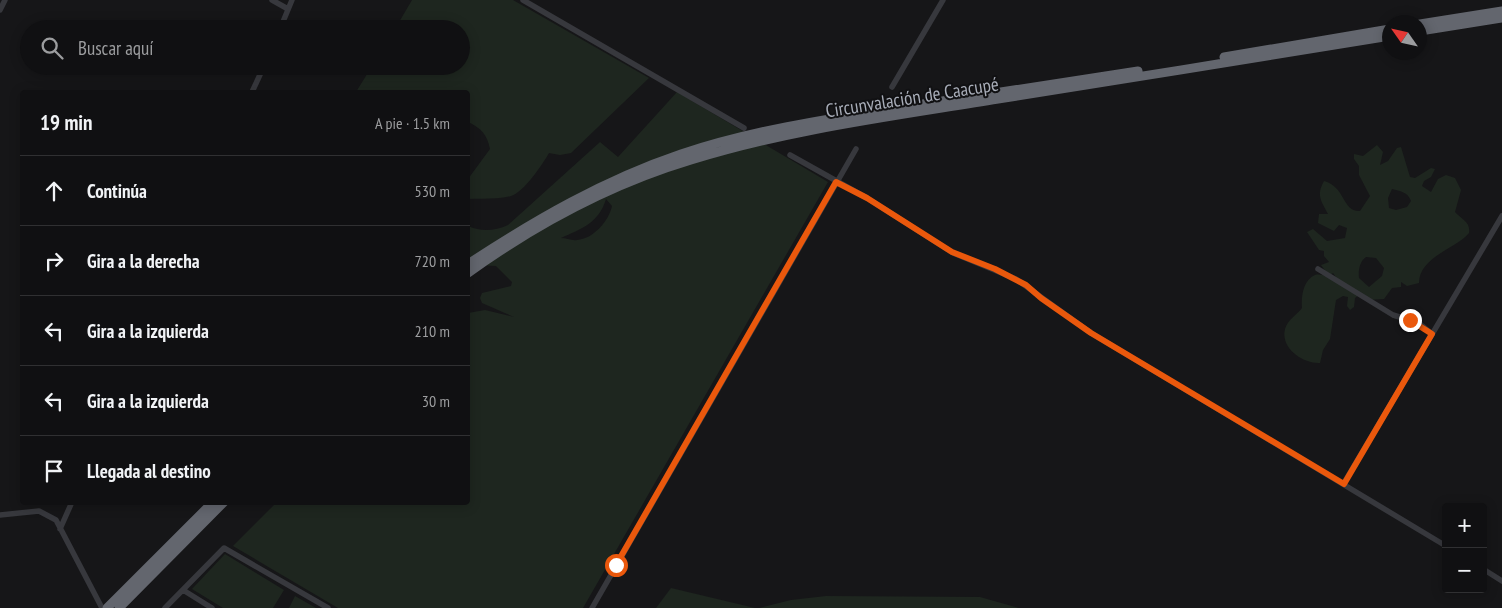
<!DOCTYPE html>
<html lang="es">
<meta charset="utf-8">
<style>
body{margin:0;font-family:"PT Sans Narrow",sans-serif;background:#1e1e20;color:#f1f3f6}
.controls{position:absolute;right:15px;bottom:15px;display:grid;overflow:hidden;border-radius:5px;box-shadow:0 2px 12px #0003}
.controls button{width:45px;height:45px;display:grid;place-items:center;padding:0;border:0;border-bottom:1px solid #303032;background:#101012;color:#f1f3f6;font:25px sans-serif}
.compass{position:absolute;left:1382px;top:15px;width:45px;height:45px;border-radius:50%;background:#101012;box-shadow:0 2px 12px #0003;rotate:304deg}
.stop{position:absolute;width:15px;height:15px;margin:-11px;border:4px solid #ea580c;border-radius:50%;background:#fff}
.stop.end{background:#ea580c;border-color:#fff;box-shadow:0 1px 5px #0008}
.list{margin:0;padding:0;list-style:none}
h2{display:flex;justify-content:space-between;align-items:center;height:65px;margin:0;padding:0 20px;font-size:21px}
h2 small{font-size:16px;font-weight:400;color:#9c9d9f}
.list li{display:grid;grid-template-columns:32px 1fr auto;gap:15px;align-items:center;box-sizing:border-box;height:70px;padding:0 20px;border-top:1px solid #303032}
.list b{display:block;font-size:19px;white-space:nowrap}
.list em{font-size:16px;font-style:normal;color:#9c9d9f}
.icon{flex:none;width:28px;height:28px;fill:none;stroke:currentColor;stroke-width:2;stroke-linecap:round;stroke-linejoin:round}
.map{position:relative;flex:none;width:1502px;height:608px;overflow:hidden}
.search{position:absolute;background:#101012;box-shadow:0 2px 12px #0003;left:20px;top:20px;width:450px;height:55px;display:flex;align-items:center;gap:12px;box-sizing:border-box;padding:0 18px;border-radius:28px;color:#9c9d9f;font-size:19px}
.panel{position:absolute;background:#101012;box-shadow:0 2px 12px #0003;left:20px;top:90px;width:450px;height:415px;border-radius:5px}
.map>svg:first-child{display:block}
.green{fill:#1e261f;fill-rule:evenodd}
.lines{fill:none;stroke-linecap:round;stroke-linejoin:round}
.minor{stroke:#37383d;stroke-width:5.5}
.highway{stroke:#63666e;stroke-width:9}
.route{stroke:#ea580c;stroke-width:6}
.labels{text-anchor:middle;stroke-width:4;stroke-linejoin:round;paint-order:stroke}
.street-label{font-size:19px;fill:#a8adb8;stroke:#111113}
</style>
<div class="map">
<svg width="1502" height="608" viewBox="0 0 1502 608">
<rect width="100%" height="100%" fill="#161618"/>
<path class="green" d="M412,0H513L649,78L571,153L560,155L549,153C542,165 524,192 511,196C498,200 481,198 468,199V179L490,149C487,134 481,128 468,122V92H356L372,66H461V29H395Z
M677,92L828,182L583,608H338L233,546L276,503L468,502V313L485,310L514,317L482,303L480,298L482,293L511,286L512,282L496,266L474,265L468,268V226C481,232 495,231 508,225L600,142L618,157ZM606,199L612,206C609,221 593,239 577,240C572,241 566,238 561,238C581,229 599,223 606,199Z
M1377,145L1383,152L1380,165L1388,161L1397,148L1401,147L1410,177L1415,178L1431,168L1435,169L1431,177L1424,181L1422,186L1431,192L1438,179L1446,175L1455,178L1461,190L1455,212C1461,219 1471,222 1469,233C1457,248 1419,257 1419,283L1407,286L1401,282V287L1392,288L1384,299L1366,300L1360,294L1355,298L1354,307L1350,310L1347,306L1348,297L1343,296L1336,300L1330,339L1323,350L1320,363C1304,364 1280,349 1285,329C1288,319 1297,315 1302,308C1301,297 1303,280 1315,275C1321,273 1332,278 1338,280L1333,273L1329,276L1321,265L1329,262L1324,256V251L1319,250L1307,232L1313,229L1327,241L1345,238L1347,228L1339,225L1334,231L1318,223L1319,214H1328C1321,201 1316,195 1324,181C1346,187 1342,212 1360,211L1370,196L1359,175V166L1354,159V154L1363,156ZM1392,189C1400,191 1408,192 1411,201L1407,207L1396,210L1389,208L1388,198ZM1366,257L1376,258L1384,268L1382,276L1369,287L1359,278C1358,270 1360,261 1366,257Z
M225,554L284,590L273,608H223L192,589Z
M671,588L755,608H656Z
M295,596L316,608H289Z
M826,596L980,597L1019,608H759L791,600Z"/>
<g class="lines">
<path class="minor" d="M272,0L288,9
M523,0L744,128
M0,10L5,0
M280,29L292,0
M892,87L943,0
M252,92L264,66
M790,155L867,198L953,253L1016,279L1091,333L1446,546
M1318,269L1393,315L1419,323L1432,334
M1344,483L1502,216
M0,515L39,511L56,520L102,608
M60,529L72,502
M1483,569L1502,581
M183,590L212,608
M165,608L224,548L328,608
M592,608L856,149"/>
<path class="highway" d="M1420,24L1502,11
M1420,31L1502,18
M1224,57L1390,29
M468,264C535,220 604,180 681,154C756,129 833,118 910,106C986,94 1062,82 1138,71
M468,273C535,225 611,184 691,160C791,129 895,116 998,99C1129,78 1259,58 1390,36
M107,608L213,502
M119,608L224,502"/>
</g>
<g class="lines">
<path class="route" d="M616,565L836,182L867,198L952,252L995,269L1026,285L1041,298L1091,333L1344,484L1432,334L1410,320"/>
</g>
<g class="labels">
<g class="street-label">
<text transform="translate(912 97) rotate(-9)" y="7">Circunvalación de Caacupé</text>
</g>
</g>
</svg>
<div class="controls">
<button>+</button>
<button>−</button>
</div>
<svg class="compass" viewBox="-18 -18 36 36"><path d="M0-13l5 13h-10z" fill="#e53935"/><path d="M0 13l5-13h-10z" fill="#9c9d9f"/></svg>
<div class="stop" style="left:616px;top:565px"></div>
<div class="stop end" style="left:1410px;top:320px"></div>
<div class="search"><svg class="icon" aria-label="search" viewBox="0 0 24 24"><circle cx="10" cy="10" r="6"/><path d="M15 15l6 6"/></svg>Buscar aquí</div>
<section class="panel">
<h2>19 min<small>A pie · 1.5 km</small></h2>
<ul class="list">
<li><svg class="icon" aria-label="ahead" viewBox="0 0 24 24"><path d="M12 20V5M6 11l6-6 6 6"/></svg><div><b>Continúa</b></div><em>530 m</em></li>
<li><svg class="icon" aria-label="right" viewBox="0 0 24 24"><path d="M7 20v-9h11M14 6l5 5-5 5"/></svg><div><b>Gira a la derecha</b></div><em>720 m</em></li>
<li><svg class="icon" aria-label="left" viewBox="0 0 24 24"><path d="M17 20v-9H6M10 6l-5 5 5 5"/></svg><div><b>Gira a la izquierda</b></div><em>210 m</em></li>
<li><svg class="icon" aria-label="left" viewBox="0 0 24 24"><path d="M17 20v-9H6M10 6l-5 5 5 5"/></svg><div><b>Gira a la izquierda</b></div><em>30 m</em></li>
<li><svg class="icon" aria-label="arrive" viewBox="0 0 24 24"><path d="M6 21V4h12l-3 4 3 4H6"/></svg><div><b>Llegada al destino</b></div></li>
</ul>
</section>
</div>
